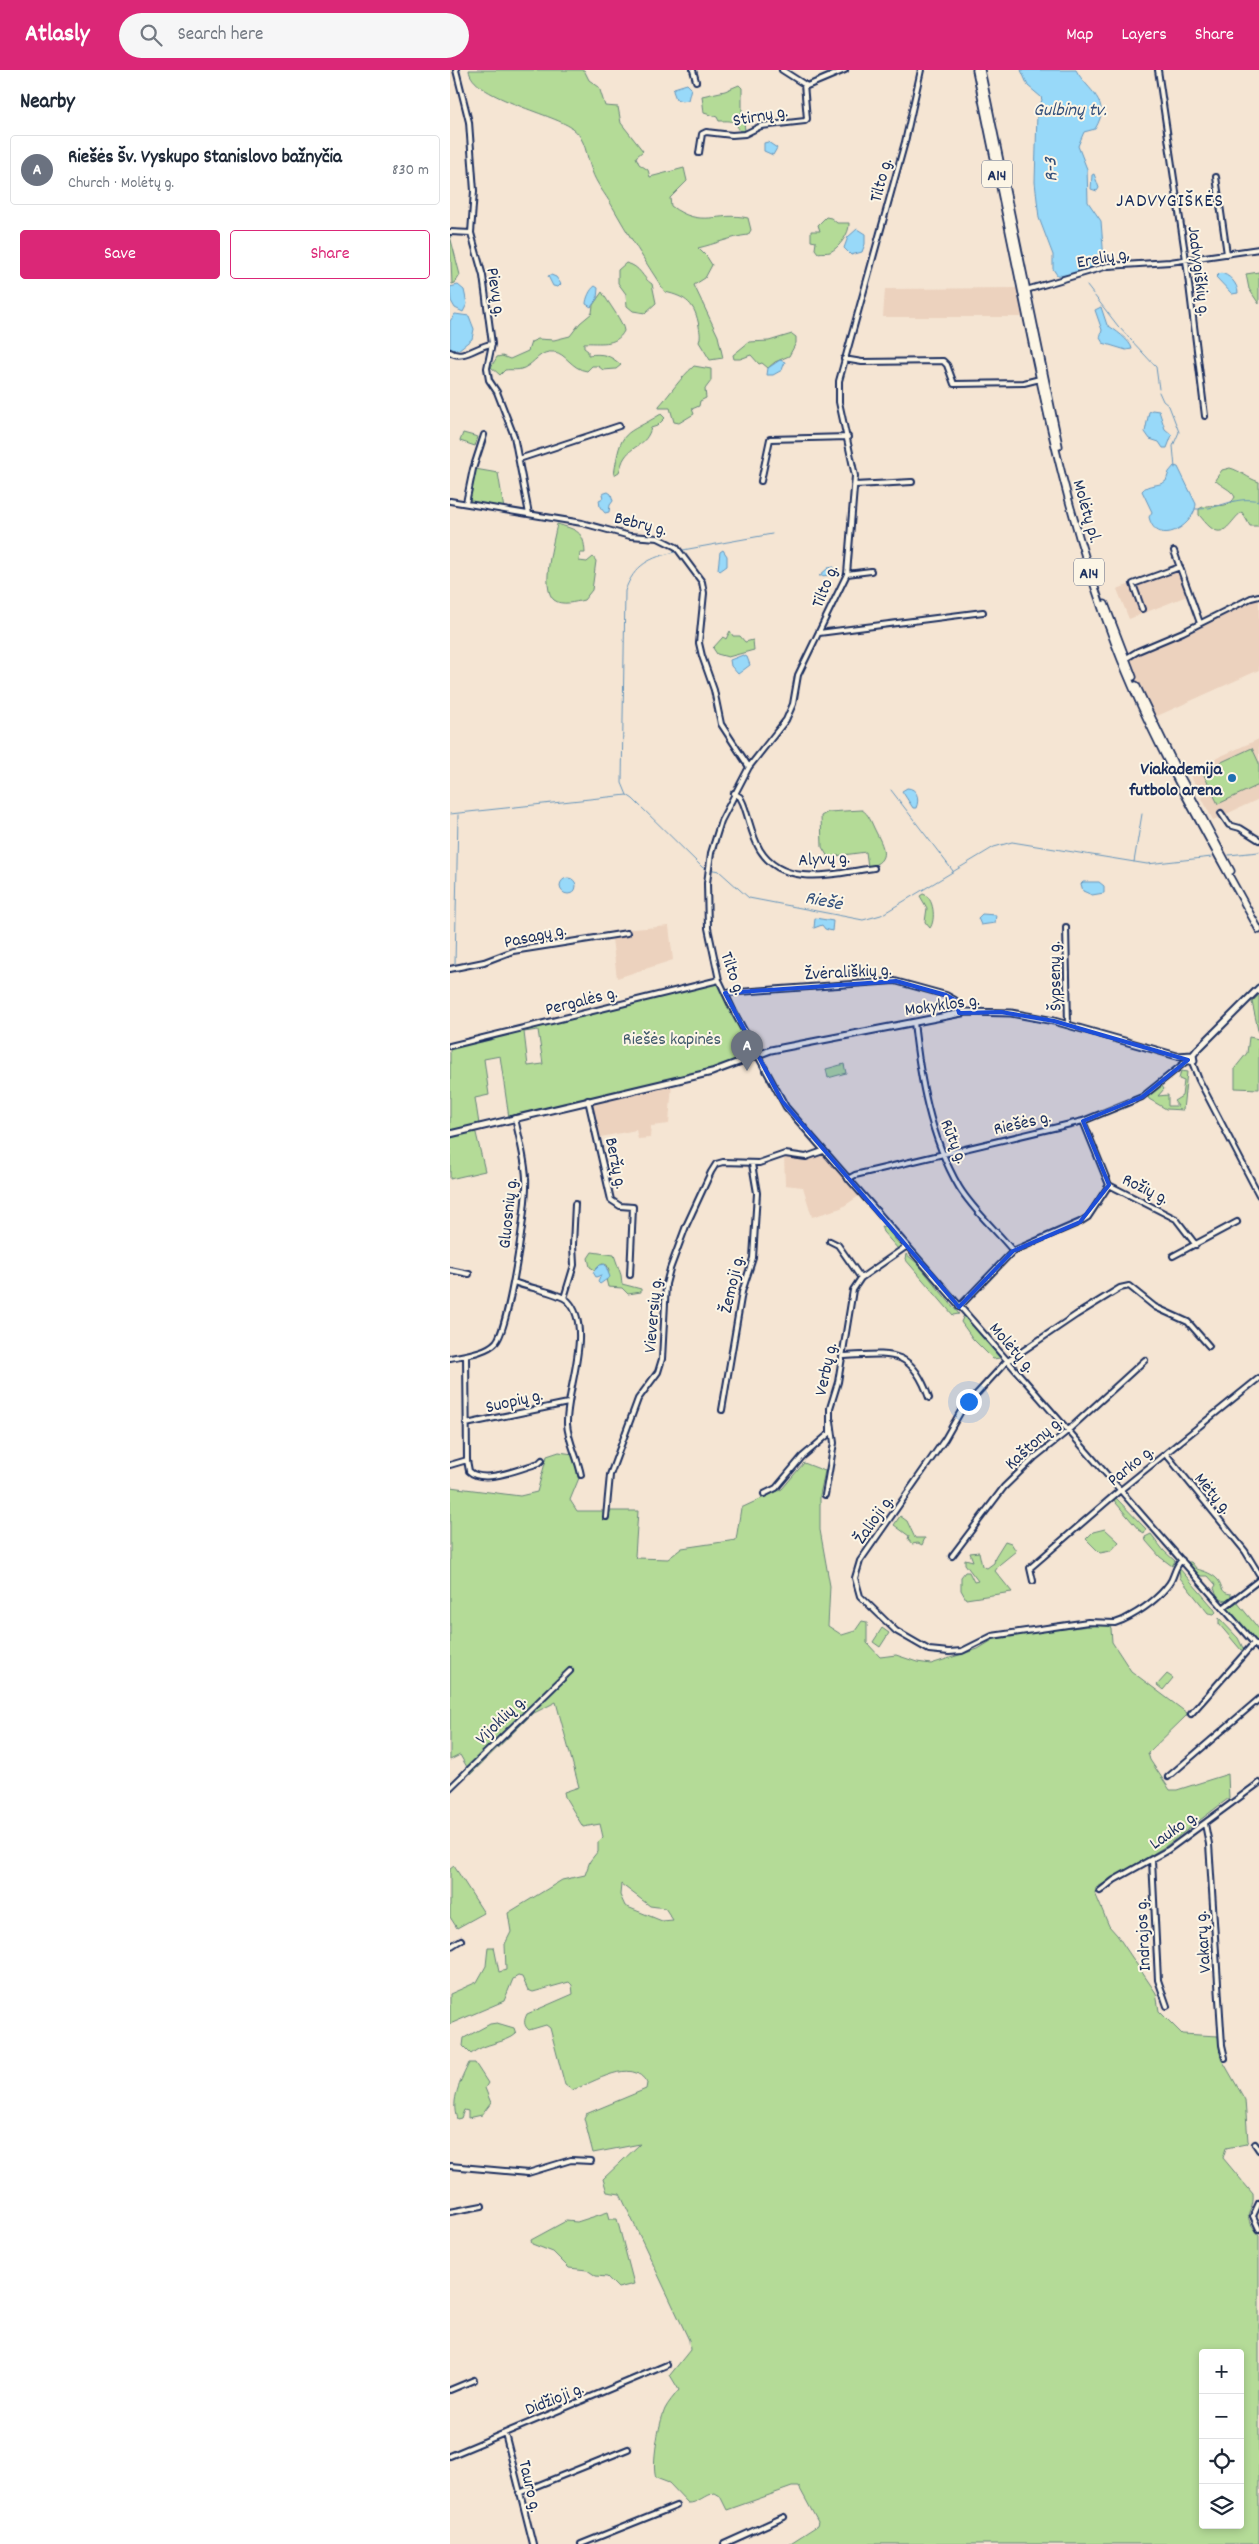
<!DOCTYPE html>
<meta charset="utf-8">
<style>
body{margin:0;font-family:Dekko,sans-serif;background:#f6f6f7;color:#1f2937}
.controls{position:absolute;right:15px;bottom:15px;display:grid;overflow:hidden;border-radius:5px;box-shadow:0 2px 8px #0003}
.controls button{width:45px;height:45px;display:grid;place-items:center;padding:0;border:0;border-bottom:1px solid #e0e1e3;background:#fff;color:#1f2937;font:25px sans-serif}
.you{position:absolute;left:518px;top:1331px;width:18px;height:18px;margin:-12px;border:4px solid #fff;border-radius:50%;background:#1a73e8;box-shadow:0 0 0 8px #1a73e833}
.badge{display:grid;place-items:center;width:32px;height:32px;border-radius:50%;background:#db2777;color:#fff;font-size:16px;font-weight:700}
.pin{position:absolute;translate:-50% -41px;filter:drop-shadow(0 1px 2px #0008)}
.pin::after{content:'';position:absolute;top:26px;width:18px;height:15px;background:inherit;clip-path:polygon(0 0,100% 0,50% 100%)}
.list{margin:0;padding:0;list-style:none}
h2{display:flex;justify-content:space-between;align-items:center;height:65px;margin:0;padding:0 20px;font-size:21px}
h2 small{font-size:16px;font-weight:400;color:#747a83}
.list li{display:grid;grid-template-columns:32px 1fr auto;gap:15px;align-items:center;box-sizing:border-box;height:70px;margin:0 10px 10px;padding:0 10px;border:1px solid #e0e1e3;border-radius:5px}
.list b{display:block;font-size:19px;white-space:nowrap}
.list p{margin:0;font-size:16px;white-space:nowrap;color:#747a83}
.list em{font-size:16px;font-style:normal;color:#747a83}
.actions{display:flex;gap:10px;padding:15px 20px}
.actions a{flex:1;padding:11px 0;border:1px solid #db2777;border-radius:5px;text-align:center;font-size:18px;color:#db2777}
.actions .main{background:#db2777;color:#fff}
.icon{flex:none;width:28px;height:28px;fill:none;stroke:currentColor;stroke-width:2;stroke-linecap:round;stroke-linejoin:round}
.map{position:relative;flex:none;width:809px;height:2474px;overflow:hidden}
header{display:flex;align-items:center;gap:30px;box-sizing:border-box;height:70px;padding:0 25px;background:#db2777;color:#fff}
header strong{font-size:24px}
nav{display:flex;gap:28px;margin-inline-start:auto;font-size:18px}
.search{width:350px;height:45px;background:#f6f6f7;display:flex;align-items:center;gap:12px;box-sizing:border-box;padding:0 18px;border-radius:28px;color:#747a83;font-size:19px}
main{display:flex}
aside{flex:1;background:#fff}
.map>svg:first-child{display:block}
.built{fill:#ecd2be}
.green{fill:#b4db97;stroke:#68857a;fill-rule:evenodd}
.water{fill:#98d9f9;stroke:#6695bb}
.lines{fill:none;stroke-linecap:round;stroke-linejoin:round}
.stream{stroke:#6695bb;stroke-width:1}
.minor-casing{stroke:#1b2f5e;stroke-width:8}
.secondary-casing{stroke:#1b2f5e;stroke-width:9}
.trunk-casing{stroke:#1b2f5e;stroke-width:9}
.minor{stroke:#fcf5e5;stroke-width:4}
.secondary{stroke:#fcf5e5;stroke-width:5}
.trunk{stroke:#fcf5e5;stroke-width:5.5}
.marked{fill:#1d4ed8;fill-opacity:0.2;stroke:#1d4ed8;stroke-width:4;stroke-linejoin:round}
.poi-dot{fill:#1f6fb2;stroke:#fcf5e5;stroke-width:2}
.labels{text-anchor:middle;stroke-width:4;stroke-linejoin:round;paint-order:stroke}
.shield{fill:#fcf5e5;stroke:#5e6a86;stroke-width:1}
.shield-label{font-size:16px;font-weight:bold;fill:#1b2f5e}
.street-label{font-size:18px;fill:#1b2f5e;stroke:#fcf5e5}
.poi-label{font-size:18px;font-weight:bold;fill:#1b2f5e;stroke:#fcf5e5;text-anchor:end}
.park-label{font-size:18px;fill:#415a6c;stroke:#fcf5e5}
.water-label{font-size:19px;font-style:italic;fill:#34517d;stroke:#fcf5e5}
.quarter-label{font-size:20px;letter-spacing:1px;fill:#1b2f5e;stroke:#fcf5e5}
</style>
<header>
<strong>Atlasly</strong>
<div class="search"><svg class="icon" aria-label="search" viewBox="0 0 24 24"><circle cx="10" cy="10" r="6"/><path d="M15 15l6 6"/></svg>Search here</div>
<nav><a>Map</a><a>Layers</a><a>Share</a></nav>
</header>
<main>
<aside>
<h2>Nearby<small></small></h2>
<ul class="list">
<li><span class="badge" style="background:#6b7280">A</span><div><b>Riešės Šv. Vyskupo Stanislovo bažnyčia</b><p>Church · Molėtų g.</p></div><em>830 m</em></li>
</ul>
<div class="actions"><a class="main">Save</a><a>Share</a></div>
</aside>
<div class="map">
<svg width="809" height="2474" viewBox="0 0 809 2474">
<rect width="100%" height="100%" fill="#f5e5d3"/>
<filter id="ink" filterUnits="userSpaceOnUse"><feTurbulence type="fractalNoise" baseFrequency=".02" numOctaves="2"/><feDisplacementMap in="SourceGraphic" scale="10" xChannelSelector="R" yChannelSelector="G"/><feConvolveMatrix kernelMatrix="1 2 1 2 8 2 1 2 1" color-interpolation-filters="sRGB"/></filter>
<g filter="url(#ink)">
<path class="built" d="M568,218L572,247H433L435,219Z
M732,495L742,524L679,549L667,519Z
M809,525V600L705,647L677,587Z
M809,669V729L763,750L738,701Z
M219,856L223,890L167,908L161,861Z
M222,1013L219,1054L201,1056L200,1068L188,1069L186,1060L146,1068L137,1032Z
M373,1084L409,1126L391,1138L362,1147L353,1117L335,1115L334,1085L358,1088Z"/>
<path class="green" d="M19,0H134L139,10L149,17L155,36L168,37L171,53L193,81L186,87L189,94L198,100L200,107L234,98L237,111L220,128L221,136C252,159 267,141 298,148L301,160L298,165C281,167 265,174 248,178L257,187L262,195L255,208L244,215L268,266L273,288L260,290L249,272C251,266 250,263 249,256C245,234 237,227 215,222C196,193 178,164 161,134C155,124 146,113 142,101C136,86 136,68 122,58C101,43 21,27 19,0Z
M289,15L292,18V42L289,47L294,51L295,61H290C284,49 280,51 269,51L267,47L254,43L252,26L275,21Z
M376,147L381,148L387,153H399C400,163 389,178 380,182C377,183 372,182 368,183L365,179L366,172L361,171V161H370L368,155Z
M0,166L10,205L5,213L2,214Z
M176,193C191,196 192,208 202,214L206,233L195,243L183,241L177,236L176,224L168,213V200Z
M809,202V234L799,219L796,204Z
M152,222C157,231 174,253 174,261C166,277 149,272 134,273V278L138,281V285C153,283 160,285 171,295L166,299L153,300L148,296H142L137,301C121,299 116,283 104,282C90,280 85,293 74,298C67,301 62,299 55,300L50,305L41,297L47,287L52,286L60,289L78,281L81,272L88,269L104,270L120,266L130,253L142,243L143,235Z
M342,264L346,267V273L339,286L325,292L318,298L312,293L309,294L301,285L290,289H284L283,285L299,272L319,271Z
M244,296L261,299V311L255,319L256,328L250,331L249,336L242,339L244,344L229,353L224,352L220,338H209V336C221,323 230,308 244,296Z
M211,344L215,348L207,356L201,358C196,376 184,374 175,387C172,391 171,397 169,402L164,405C171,357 174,367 211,344Z
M13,363L28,367L25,376L10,371Z
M780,398C791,401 797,408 809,412V456H800L792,442C781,449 775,470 760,457C756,454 753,449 749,445V439C760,431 777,442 785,427C781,419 772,417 765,410L772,400Z
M25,399L48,403L54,439L19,432Z
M107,454C127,460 134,461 135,483H130L129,491L137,492L143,487L146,491L142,520L134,530C125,532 112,536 104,530C90,518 104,470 107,454Z
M280,561L283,566H290L295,572L303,570L304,580L278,587L267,584L263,578L273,567L276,569Z
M802,678L809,693V715L768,734L752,701Z
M412,740C419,744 421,752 425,760C433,776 442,791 418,797L416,782L378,787L372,777L371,746L378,742Z
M473,824C484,827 486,850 480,858L475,852L477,838L470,826Z
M264,913L270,917L304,984L255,1001L59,1048L50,986L34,989L39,1025L25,1028L29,1054L0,1061V978ZM88,960L93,994L78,996L74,962Z
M809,925V964L802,932Z
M799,967L809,969V1019L785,1018V998L797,983Z
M394,994L396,1003L378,1008L376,999Z
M731,1001L737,1002L733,1040L716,1039L699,1029L698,1027L712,1016L714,1019L708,1026L718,1025V1036H728L724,1031L732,1026L734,1011L729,1009Z
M25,1059L35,1101L0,1109V1065Z
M431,1156L435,1157L450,1175L449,1180L433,1162Z
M142,1182L164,1185L171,1205L172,1214L191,1219V1222L178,1224L172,1218L158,1217L156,1209L159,1201L157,1195L152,1194L145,1200L140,1197L138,1188Z
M456,1184L467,1193L509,1244L503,1245L455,1189Z
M514,1245L550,1288L543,1289L523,1269L511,1252Z
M109,1382L123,1384L129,1408L120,1430L127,1441H188L185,1486L187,1488L218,1489L232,1478L286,1470L291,1438L332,1419L354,1393L375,1401L370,1425V1460L380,1516L378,1556L392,1565L405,1561L412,1551L417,1552V1573L430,1587L446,1585L467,1592L481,1594L528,1579L549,1566L658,1554L661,1558L662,1572L681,1601L737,1643L736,1646L698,1683L700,1690L720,1720H727L778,1704L779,1728L716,1776L646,1818L645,1823L659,1856L667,1865L706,1923L709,1941L732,1964L768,1966L771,1988L795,2030L798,2071L796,2074L776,2078L773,2088L803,2124C805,2147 788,2139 809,2165V2474H339L367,2456L368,2452L349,2417H342L277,2440L270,2426L265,2423C255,2424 247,2434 238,2433L219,2413L206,2408C201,2395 209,2353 215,2339C218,2333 224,2326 229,2320L220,2305L240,2280L239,2270L170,2124L157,2122L153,2109L190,2074L143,2083L134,2048L136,2044L196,2019L197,2013C182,1986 144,2013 122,2020L115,2015L100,1958L96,1955L79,1960C73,1955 74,1950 77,1944L123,1924L122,1915L119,1912L83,1922L78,1920L72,1907L68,1906L63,1909L54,1931L0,1954V1924L27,1912L36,1896L38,1877H44L49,1902L56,1900L55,1874L61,1862L58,1843L112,1810L135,1805L140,1791L148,1781V1772L153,1767L150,1754L133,1757L115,1727L114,1722L129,1717L106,1632L82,1644L21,1704L10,1685L0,1690V1417L70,1426L87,1422L97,1386ZM171,1814L200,1836L215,1838L223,1850L212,1851L175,1836L170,1825ZM753,2283H790V2455H753Z
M666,1428L696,1459L694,1463L689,1460L666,1433L664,1430Z
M450,1446L457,1451L465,1468H475L472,1475L468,1473L462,1474L458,1469L459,1466L444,1455Z
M655,1459L669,1472L661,1481L650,1483L636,1469L643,1462Z
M701,1464L714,1481L725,1491L722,1496L710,1487L696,1471L695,1467Z
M555,1471L561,1473L566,1481L550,1494L545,1501L562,1522L516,1529L511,1520V1507L515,1502H519L524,1512L528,1511L515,1494V1489L523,1491L520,1483L529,1482L532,1496L537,1498L544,1493L545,1487Z
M738,1492H741L747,1499C754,1501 763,1504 768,1510C773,1516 770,1523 781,1524V1528L776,1531C769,1530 766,1524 764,1518L766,1515L758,1506H749Z
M729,1498L762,1536L766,1542L764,1544L758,1543L730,1508Z
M787,1532L809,1559V1574L778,1539Z
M769,1548L788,1568L794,1580H791L769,1554Z
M432,1558L439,1563L430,1577L423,1572Z
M717,1604L723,1608L713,1620L707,1615Z
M4,1796L34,1843L7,1858L0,1847V1799Z
M47,1953L64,1958L66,1964C57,1973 33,1973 21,1984L13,1976L14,1968L40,1954Z
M19,1993H25L38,2013L35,2018L41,2033L32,2045L18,2048V2041L14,2040L11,2048L7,2049C0,2030 11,2010 19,1993Z
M158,2142L160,2149H167L184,2214L168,2218L157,2207L146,2206L137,2200L119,2198L103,2182L82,2174L81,2170L116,2151L127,2152Z"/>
<path class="water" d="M571,0H626C637,21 663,30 645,59L634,62L628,76L637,99L638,132L651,151L654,190C646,200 620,207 607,205L603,199V185L589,148L585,112L587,43L592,30L591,27L578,16Z
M237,14L241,18L238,30L232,31L226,29L223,21L224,18Z
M318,72L327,78L323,85L314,81V73Z
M644,104L649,118L647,121L641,119L642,105Z
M407,159L415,164V174L412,182L401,185L394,178L398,167Z
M770,203C779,204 788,214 788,223L782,224L766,207Z
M101,205L106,207L111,214L108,217L103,216L98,206Z
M8,215L14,220L17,234L13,242L5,238L1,231L0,217Z
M145,216L148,218L147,229L141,237L136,234C136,229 140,219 145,216Z
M651,237L657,255C664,259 681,271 682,279L676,280L653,273L650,268L652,260L645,240Z
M5,244L19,246L24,259L22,269L8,280L0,279V251Z
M330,290L335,292L332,300L323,305H317L318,298Z
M702,340L709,341L715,359L722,365L717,378H713L709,372L700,369L695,362L699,342Z
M724,396L728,397L746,434C744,457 706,478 699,447L702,442L692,421C698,413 709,417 716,411L719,402Z
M158,422L161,424L163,431L160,435L159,442L155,443L150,437L149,430L153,428L152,424Z
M273,480L277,486V496L270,501L268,499L270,482Z
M384,497V505L369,506L378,498Z
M293,585L297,587L300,595L288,604L281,596L280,590Z
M457,718C467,718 470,729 466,738H463L452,721Z
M110 816a8 8 0 1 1 16 0a8 8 0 1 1-16 0Z
M633,812H649L654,816V823L642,825L633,821L631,814Z
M532,844L546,845L545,853L531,855L528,848Z
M365,848L383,851L382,861L375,859L372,855L364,858Z
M155,1194L160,1207L150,1214L148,1212L151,1205L146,1207L143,1202L150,1195Z"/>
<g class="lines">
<path class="stream" d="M637,216L668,256L706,297L709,319
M709,322L713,331L719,336L729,362L723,376L725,398
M745,439C771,440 783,425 809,431
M233,480L322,464
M441,720L503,801
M177,725L172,713L175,521C184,495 200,487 226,482
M0,744L177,725L183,729L253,798L269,801L299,828L413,850L431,845L544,777L562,772L697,794L762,787
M779,785L809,782
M684,792L692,744
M5,895L8,745"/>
<defs>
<path id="minor" d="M6,0L19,52L24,121L21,163L33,206L42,274L37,298L39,310L47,322L64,366L79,444
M243,0L246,11
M332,0L357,16L395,0
M471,0L455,72L389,311V332L405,406L397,504L348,605L343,634L336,650L299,697L271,751L261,783L257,813L258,858L269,910L284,942L336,1037L809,1579
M708,0L736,190L755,346
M249,83L252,64L256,62L282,65L295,64L311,56L355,51L357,49L354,14
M766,107L777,184
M0,162L21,163
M576,220L658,196L720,192L809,179
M0,282C13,291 28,275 42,274
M394,289L412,292L493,291L497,295L504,314L574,313L590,309
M69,389L169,356
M311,411L320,369L398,367
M405,415L462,412
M0,431L132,453L180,466L208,468L226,477L252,512L254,523L249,573L252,586L264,620L271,654L299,697
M16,433L23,399L34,365
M724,481L750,553
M397,504L421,501
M692,539L683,514L730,497
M369,563L533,542
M675,589L688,581L733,562L801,528L809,526
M284,723L290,727L293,733C299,748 302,767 310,780C334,819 386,803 424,798
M771,743L779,755L790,758L809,770
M616,857L618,955
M0,899L34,892L63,881L177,863
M275,923L445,911L496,925L505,930L509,943
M464,952C470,1008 480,1067 509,1117C523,1140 546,1160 563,1181
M0,976L269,910
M742,992L749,1010L809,1125
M138,1030L161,1130L170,1136L183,1137L180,1205
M633,1051L659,1115L726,1149L746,1175
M398,1109L405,1105L633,1051L692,1027L738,990
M380,1171L388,1175L411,1208
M723,1186L787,1152
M0,1200L19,1204
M64,1212C77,1218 109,1222 118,1231C144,1258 116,1320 117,1354C118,1371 128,1388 131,1405
M114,1228L124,1195L123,1175L125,1134
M509,1237L563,1181L630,1152L638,1147L659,1115
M16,1285L17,1390L19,1401C33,1415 72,1398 89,1393L92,1390
M392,1286C439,1284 461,1276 479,1328
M0,1288C14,1285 36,1283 46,1272C59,1258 78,1130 76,1108C75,1088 69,1068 65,1048
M272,1340L292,1222L303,1188L307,1123L302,1094
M16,1354L118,1333
M716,1384L795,1481L809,1504
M0,1395L17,1390
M314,1424L326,1418L352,1387L380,1363V1338L388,1312L403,1220L411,1208L457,1176
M375,1425L384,1373L381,1351
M156,1447L160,1405L188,1329L208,1302L212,1289L216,1214L220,1199L236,1156L261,1102L266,1094L273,1092L309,1093L335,1084L356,1087L373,1081
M502,1486L554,1417L584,1388L614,1364L695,1290
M732,1490C724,1497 725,1506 719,1514C708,1529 689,1542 673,1550L665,1553L638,1552L542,1566L512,1581L499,1582L479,1580L446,1561L410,1526L405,1508L410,1491L495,1369L511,1341L555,1293L626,1245L670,1218L679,1216L705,1237L738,1252L759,1276
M583,1511L580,1498L668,1422L809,1308
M773,1538L809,1510
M741,1644L804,1573
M718,1707L809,1629
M0,1718L120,1601
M755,1754L759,1774L772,1975L775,1988
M702,1790L708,1910L717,1936
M650,1821L664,1810L718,1780L809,1713
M0,1877L11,1870
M805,2074L809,2080
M0,2096L78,2103L121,2090L141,2091
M809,2133L803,2146L809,2159
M0,2142L32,2136
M0,2320L24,2310
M55,2363L83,2474
M0,2386L217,2295
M69,2423L178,2379
M131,2474L226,2436
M274,2474L334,2447"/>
<path id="secondary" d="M738,987L739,991H744L743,985L747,980L809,918
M0,1064L262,1002L321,980L517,942L561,943L604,951L727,986L743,985"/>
<path id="trunk" d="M526,0C542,79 559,159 575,238C598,352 623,465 665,574C703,674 758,766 809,860
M531,0L609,376
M655,534L683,607
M686,615L725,696L781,801"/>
</defs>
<use href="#minor" class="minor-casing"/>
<use href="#secondary" class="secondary-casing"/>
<use href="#trunk" class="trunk-casing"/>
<use href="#minor" class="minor"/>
<use href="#secondary" class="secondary"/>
<use href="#trunk" class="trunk"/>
</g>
</g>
<path class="marked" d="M446,911L496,925L505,930L509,943L551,942L604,951L738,990L692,1027L633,1051L659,1115L630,1152L563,1181L509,1237L332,1031L275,923Z"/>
<circle class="poi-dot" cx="782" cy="708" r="5"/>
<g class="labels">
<g class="shield">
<rect x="532" y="90.5" width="30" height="27" rx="4"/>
<rect x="624" y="488.5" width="30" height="27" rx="4"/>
</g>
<g class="shield-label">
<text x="547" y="110">A14</text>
<text x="639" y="508">A14</text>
</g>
<g class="street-label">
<text transform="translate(310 45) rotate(-10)" y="6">Stirnų g.</text>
<text transform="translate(430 110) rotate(-75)" y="6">Tilto g.</text>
<text transform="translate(653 187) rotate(-10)" y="6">Erelių g,</text>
<text transform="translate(750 201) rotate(83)" y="6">Jadvygiškių g.</text>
<text transform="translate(47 222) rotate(81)" y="6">Pievų g.</text>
<text transform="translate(638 441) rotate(74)" y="6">Molėtų pl.</text>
<text transform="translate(191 453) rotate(14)" y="6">Bebrų g.</text>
<text transform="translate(374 516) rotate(-68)" y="6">Tilto g.</text>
<text transform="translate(374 788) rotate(-3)" y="6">Alyvų g.</text>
<text transform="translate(85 865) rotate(-12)" y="6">Pasagų g.</text>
<text transform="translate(398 901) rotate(-3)" y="6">Žvėrališkių g.</text>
<text transform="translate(284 903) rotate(71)" y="6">Tilto g.</text>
<text transform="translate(604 906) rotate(-91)" y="6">Šypsenų g.</text>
<text transform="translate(131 930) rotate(-14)" y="6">Pergalės g.</text>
<text transform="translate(492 934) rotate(-8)" y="6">Mokyklos g.</text>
<text transform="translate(572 1052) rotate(-13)" y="6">Riešės g.</text>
<text transform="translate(505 1071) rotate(68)" y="6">Rūtų g.</text>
<text transform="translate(167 1093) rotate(78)" y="6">Beržų g.</text>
<text transform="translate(696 1118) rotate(26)" y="6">Rožių g.</text>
<text transform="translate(57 1143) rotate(-84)" y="6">Gluosnių g.</text>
<text transform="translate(281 1214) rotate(-77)" y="6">Žemoji g.</text>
<text transform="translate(202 1245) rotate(-85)" y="6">Vieversių g.</text>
<text transform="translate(563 1277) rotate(49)" y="6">Molėtų g.</text>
<text transform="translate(375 1299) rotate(-78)" y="6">Verbų g.</text>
<text transform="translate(64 1330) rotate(-13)" y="6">Suopių g.</text>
<text transform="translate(583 1372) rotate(-42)" y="6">Kaštonų g.</text>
<text transform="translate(680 1395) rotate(-39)" y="6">Parko g.</text>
<text transform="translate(764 1423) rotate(50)" y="6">Mėtų g.</text>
<text transform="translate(423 1449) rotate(-55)" y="6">Žalioji g.</text>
<text transform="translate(50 1649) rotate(-44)" y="6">Vijoklių g.</text>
<text transform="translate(723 1759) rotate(-35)" y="6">Lauko g.</text>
<text transform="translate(692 1865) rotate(-93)" y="6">Indrajos g.</text>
<text transform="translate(752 1872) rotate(-94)" y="6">Vakarų g.</text>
<text transform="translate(104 2328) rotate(-22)" y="6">Didžioji g.</text>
<text transform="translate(81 2416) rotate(77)" y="6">Tauro g.</text>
</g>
<g class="poi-label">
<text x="772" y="704">Viakademija<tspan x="772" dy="21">futbolo arena</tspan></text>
</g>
<g class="park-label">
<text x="222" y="974">Riešės kapinės</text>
</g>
<g class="water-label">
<text x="620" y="45">Gulbinų tv.</text>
<text transform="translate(599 100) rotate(-92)" y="7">R-3</text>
<text transform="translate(374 829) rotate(11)" y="7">Riešė</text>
</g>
<g class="quarter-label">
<text x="720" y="136">JADVYGIŠKĖS</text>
</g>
</g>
</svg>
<div class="controls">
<button>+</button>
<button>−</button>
<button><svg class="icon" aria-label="locate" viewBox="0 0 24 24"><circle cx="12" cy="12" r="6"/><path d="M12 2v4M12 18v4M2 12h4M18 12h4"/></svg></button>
<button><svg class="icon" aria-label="layers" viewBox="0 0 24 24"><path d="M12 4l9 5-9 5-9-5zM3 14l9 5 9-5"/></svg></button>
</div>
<div class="you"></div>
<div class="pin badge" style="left:297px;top:1001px;background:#6b7280">A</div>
</div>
</main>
